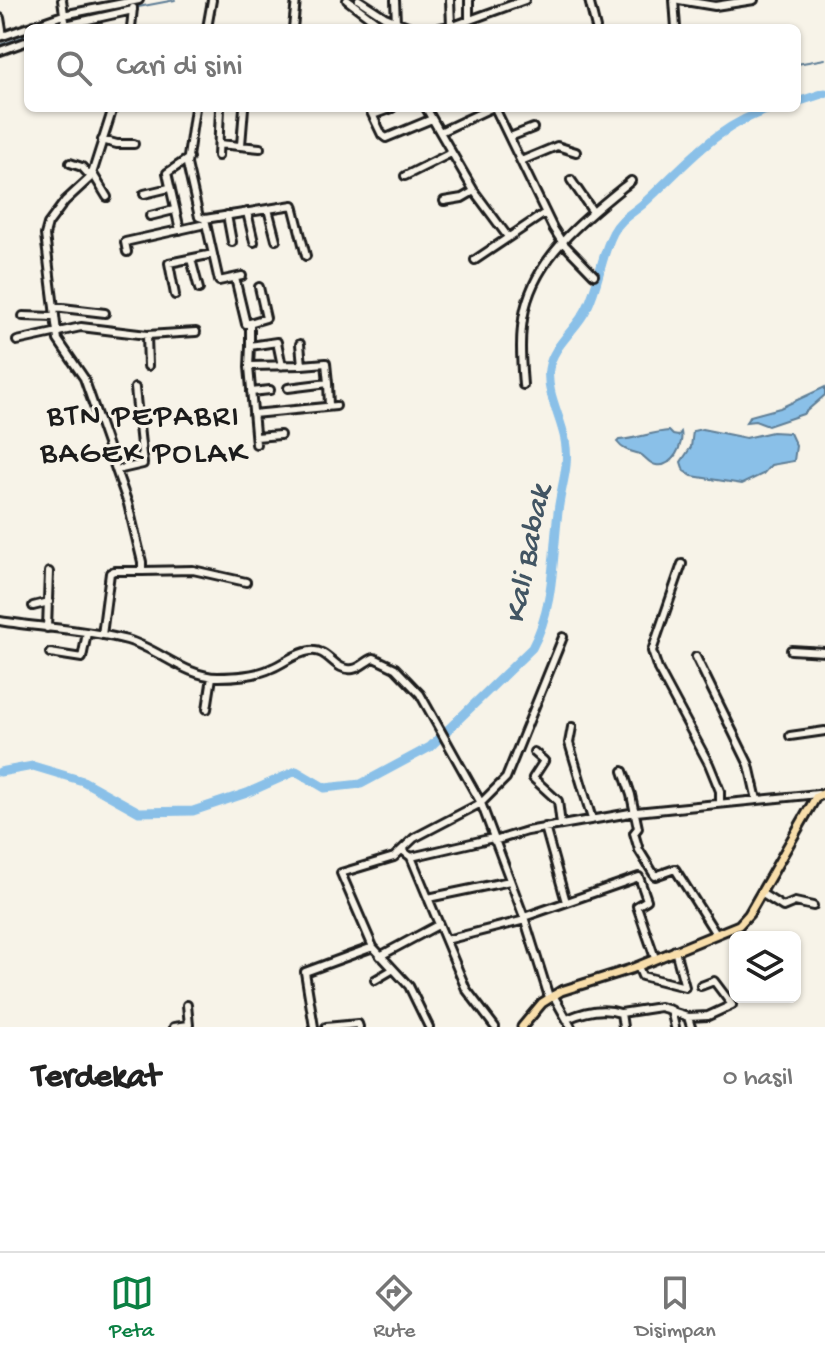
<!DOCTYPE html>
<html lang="id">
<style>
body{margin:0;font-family:"Gochi Hand",sans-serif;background:#f2f2f2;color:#222}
.controls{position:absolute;right:24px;bottom:24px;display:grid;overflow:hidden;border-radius:12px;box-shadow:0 2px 6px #0004}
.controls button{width:72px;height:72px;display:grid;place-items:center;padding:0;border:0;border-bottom:2px solid #e0e0e0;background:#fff;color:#222;font:40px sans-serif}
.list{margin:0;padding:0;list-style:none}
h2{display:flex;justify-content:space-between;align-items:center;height:104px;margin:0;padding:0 32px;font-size:34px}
h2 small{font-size:26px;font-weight:400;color:#767676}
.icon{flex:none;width:44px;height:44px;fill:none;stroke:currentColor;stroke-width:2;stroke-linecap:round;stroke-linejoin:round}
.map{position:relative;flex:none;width:825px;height:1027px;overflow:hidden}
.search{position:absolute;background:#fff;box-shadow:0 2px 6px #0004;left:24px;right:24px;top:24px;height:88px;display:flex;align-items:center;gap:20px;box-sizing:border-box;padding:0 28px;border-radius:12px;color:#767676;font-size:30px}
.sheet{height:224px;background:#fff}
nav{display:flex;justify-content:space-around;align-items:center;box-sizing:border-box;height:112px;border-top:2px solid #e0e0e0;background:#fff;font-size:22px;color:#767676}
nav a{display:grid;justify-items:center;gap:4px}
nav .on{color:#0b8043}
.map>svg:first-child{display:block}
.water{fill:#8ac0e8;stroke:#5e7e96;stroke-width:2}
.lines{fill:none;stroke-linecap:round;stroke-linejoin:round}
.stream{stroke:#5e7e96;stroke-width:2}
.river{stroke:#8ac0e8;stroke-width:9}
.minor-casing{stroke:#1c1c1c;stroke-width:12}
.major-casing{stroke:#1c1c1c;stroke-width:13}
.minor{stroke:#f7f3e8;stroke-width:6}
.major{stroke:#f8deab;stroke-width:7}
.labels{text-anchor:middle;stroke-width:6;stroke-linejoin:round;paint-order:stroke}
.neighbourhood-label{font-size:32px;letter-spacing:2px;fill:#1c1c1c;stroke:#f7f3e8}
.water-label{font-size:32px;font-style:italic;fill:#425563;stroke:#f7f3e8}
</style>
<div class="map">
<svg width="825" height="1027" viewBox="0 0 825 1027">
<rect width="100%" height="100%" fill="#f7f3e8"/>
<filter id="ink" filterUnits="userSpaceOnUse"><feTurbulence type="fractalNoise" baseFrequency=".0125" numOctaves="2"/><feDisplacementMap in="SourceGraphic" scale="16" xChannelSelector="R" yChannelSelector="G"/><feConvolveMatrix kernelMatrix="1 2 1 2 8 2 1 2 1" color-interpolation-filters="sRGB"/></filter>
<g filter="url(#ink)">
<path class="water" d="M825,387V395L803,414L768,426L755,421L746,422L750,416L780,408Z
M702,429L746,438L772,432L790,433L796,446L794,461L771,465L763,474L742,484L692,476L684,471L681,462L691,447L693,431Z
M669,431L673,435L678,436L681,432C684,444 673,468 656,465C649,464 646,457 640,454C629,450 625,452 617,442L619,440C636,439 652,432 669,431Z"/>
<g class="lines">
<path class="stream" d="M133,8L175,0
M367,11L392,28
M55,24L107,13
M0,45L28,35
M797,64L825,59"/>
<path class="river" d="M797,102L825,93
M0,772L33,766L83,781L139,812L193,811L247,793L296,771L325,788L361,784L430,747L532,648C555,606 552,558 558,512C561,485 570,467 565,440C561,417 546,393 549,369C552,346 577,329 587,308C599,284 601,256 613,233C621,218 631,214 643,204C685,166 717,123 774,108"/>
<defs>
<path id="minor" d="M62,0L66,28
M347,0L384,28
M359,0L385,17L413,28
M395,0L396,22
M450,0L451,26
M469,0V19
M589,0L596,28
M674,0L676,28
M679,0L715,6L754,0
M0,18L3,36
M52,28L133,10
M131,28L133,8
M207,28L212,0
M293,28L296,0
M440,28L456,25L525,0
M0,37L63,15L139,0
M0,51L28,41
M195,108L187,164L199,217L205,219L293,205L306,256
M369,108L382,135L386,138L432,119
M426,108L474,191L508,237
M495,108L553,228L562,242L594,275
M373,115L392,108
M440,132L491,108
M510,137L533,128
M102,140L117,144H134
M219,144L260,148
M241,145L244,108
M218,156L220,108
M521,161L557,146L576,152
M70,163L82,167L91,177
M93,174L107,197
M405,176L451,153
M571,180L593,212
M144,194L169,188
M444,201L462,198L474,191
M268,209L276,240
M247,212L254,242
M227,215L232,242
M150,216L174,210
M205,219L219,281L242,276
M180,230L167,173L189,158
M127,252L125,242L201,225
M191,259L199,289
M475,260L545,213
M235,278L246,324L266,318L259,287
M175,295L169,263L213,254
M54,307L105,313
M23,316L55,317
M250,323V346L277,342L282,366
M147,335L148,366
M17,341L81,327L147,335L196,332
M250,346L249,367L256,444
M249,366L302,365L300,344
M328,383L329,406
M523,385C521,360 519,334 525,309C538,253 589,215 631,181
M288,388L328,383L326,363L302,365
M251,392L270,390
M253,414L336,406
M256,437L280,435
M117,470L143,464L135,388
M682,564L652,651L658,669L709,764L720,791V803
M142,571L193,570L246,582
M33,606L49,602
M0,621C42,628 86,629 127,640C157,648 186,677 218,677C235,677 256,676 272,668C286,662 295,653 310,651C329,648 334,672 353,669C361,668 367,660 374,658L395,668L420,694L481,803L524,917L549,997
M47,628L49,572
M102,635L110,573L114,571H142V562L128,504L84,378L58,340L45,235L48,224L65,201L91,177L113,108
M791,650L825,652
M50,653L82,658L87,633
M696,657L749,765L757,800
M207,709L212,677
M572,727L569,743L592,819
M790,736L825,731
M534,752L544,761L533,778L558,801L561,825
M623,771L631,795L638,828L634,833L639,850L655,876L675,869L716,934
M545,827L566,902
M494,841L527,831L636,812L818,794
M402,850L411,857L466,989L495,1027
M411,857L493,838
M761,893L783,907L795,902L813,906
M428,898L510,881
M524,917L639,877L647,900L637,906L655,958
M446,940L525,920
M373,947L341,873L394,857L414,838L481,803L506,778L563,637
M380,956L438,925
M638,966L642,976L685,987L675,950
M375,980L392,970
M553,995L571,1027
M672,1012L688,1017L691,1027
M688,1017L708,1016L732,1005L714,981L701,986
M567,1019C583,1012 603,1007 620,1013
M174,1027L189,1025L187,1005
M314,1027L305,972L373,947L409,986L429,1027
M326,1027L358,1024L359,1027
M623,1027L621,1013L660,1007L671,1010L675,1027"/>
<path id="major" d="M522,1027L542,1003L561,991L631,969L739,925L749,914L816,797L825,793"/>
</defs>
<use href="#minor" class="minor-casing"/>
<use href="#major" class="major-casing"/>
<use href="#minor" class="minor"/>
<use href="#major" class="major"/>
</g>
</g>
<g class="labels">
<g class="neighbourhood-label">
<text x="144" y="424">BTN PEPABRI<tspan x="144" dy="37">BAGEK POLAK</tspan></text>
</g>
<g class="water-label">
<text transform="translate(525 554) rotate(-79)" y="11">Kali Babak</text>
</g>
</g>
</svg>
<div class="controls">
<button><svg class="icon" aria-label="layers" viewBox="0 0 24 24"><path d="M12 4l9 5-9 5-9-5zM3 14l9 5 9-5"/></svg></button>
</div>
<div class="search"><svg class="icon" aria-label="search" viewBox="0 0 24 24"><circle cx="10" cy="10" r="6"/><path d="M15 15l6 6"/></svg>Cari di sini</div>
</div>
<section class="sheet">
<h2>Terdekat<small>0 hasil</small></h2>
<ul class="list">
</ul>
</section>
<nav>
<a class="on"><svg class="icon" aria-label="map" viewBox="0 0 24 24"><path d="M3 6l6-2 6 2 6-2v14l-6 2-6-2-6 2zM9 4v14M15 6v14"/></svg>Peta</a>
<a><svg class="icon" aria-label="directions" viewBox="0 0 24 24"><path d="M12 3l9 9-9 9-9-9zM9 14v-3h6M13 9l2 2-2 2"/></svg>Rute</a>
<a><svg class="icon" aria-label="saved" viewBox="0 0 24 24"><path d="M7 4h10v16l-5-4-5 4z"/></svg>Disimpan</a>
</nav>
